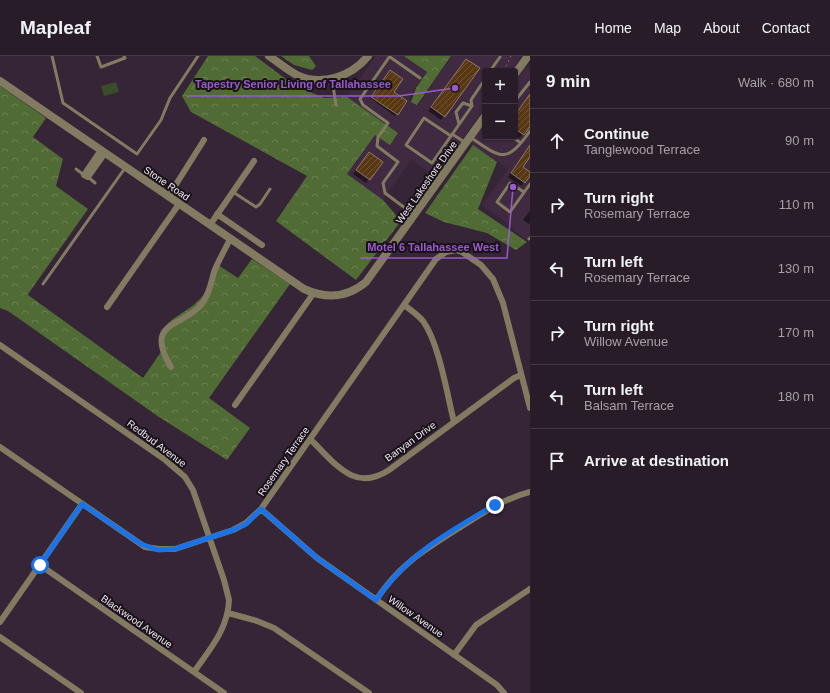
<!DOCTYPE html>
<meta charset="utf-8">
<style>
body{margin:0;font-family:Arial,sans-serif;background:#342934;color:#f1f3f6}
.controls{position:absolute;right:12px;top:12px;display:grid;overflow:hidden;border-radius:4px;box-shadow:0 1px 3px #0004}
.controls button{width:36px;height:36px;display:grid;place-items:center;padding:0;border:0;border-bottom:1px solid #443a45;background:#281c28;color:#f1f3f6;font:20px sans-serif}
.stop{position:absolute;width:12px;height:12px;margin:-9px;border:3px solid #1a73e8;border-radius:50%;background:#fff}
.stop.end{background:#1a73e8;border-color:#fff;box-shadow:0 1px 4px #0008}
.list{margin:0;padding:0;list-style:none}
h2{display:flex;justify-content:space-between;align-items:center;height:52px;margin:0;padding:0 16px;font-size:17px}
h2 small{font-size:13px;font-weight:400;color:#a5a1a8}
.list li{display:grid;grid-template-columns:26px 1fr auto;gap:12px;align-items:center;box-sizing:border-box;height:64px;padding:0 16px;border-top:1px solid #443a45}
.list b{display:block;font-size:15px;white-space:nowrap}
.list p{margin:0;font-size:13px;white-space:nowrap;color:#a5a1a8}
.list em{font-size:13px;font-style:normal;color:#a5a1a8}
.icon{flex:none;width:22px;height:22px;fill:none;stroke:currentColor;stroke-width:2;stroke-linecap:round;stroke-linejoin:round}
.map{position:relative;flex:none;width:530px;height:637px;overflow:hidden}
header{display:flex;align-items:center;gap:24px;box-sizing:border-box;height:56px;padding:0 20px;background:#281c28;border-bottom:1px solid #443a45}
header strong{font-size:19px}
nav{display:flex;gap:22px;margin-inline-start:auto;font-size:14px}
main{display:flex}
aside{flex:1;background:#281c28}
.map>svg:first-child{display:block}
.built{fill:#402a41}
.grass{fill:#3b4c2a}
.forest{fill:url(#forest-crowns)}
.shadow{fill:#0007}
.building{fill:url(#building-hatch);stroke:#8e7a65}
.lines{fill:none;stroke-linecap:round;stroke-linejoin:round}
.path{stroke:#7b6d7c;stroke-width:1;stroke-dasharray:2 3;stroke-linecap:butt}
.service{stroke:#827b61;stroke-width:3}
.minor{stroke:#827b61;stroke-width:6}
.tertiary{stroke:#827b61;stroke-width:8}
.route{stroke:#1a73e8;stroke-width:5}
.labels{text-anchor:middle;stroke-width:4;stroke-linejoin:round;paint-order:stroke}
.street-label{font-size:10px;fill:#f3e8f3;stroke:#181119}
.leader{fill:none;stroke:#995bcc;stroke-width:1.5}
.callout-dot{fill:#995bcc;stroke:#181119;stroke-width:1.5}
.callout-label{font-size:11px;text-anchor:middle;font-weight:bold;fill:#995bcc;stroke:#181119;stroke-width:4;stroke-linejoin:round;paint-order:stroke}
</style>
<header>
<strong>Mapleaf</strong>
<nav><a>Home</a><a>Map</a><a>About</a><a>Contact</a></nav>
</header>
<main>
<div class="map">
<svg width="530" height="637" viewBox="0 0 530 637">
<defs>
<pattern id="forest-crowns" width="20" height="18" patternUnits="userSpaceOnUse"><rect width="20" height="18" fill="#516b35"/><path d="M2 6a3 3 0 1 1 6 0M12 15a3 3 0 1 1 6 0" fill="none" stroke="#6a8053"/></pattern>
<pattern id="building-hatch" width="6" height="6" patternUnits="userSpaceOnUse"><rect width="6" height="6" fill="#583813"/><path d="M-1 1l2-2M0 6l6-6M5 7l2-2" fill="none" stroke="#705536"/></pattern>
</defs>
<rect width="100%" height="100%" fill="#352536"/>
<path class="built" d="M376,0H404L426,16L408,42L418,49L452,0H521L511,15H485V51L436,121L411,104L383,144L347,118L375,79L398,77L347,41Z
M527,10L530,13V186L513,174L514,172L482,149L508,113L470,87L485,66V81H515V26Z"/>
<path class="grass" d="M116,26L119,36L104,40L101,30Z"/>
<path class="forest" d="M208,0H255L294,29L324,42L347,41L398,77L390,89L375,79L347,118L383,144L401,165L356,224L276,165L307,120L191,56L182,40Z
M281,0H309L316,10L312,14L294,9Z
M404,0H451L417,49L411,46L416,32L427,16Z
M0,30L46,62L33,81L63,103L56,130L88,153L26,241L28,239L143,322L161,296C156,259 186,263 204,238C210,228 210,217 215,207L238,222L252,203L290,228L209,342L250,372L227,404L159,361L8,255L0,252Z
M473,89L497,106L478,153L527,186L516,194L487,177L444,166L425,157Z"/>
<path class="shadow" d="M466,4L444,60L441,64L428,55Z
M388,17L393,36L406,45L395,60L370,42Z
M530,39V72L519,82L515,79V59Z
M530,89V99L521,111L530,118L521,130L508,121Z
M369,98V123L366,127L353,118Z
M530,155V167L529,168L523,164Z"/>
<path class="building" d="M466,3L480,12L445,61L431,51Z
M390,14L403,23L394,36L407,45L398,59L371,41Z
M530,38V71L524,79L515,73V64L517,61L515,59Z
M530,89V101L523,111L530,116V120L525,127L511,117Z
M369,96L383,106L370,124L356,114Z"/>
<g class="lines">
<path class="path" d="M504,15L511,0"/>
<path class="service" d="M52,0L63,47L137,98L161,64L170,42L198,0
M97,0L101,11L125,2L124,0
M390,0L360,43L363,49L388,67L378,81L377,90L398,106L383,127L385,137L413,158
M390,1L420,22
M490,15L500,1
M332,23L336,49
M515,45L530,26
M459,68L456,56L463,47L472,50
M452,78L466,87
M451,80L424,62L406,89L432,107L472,50L471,44L485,23
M470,81C501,102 506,109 530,75
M512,81L521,87
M76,113L84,119
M88,121L95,127
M233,136L256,151L260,148L270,133
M524,136L510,127L497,146L510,156L530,128
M529,183L530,182
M43,228L125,112"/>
<path class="minor" d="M101,94L84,119L88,121L105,97
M168,141L204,84
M217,158L262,189
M210,169L254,105
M404,249C411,254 418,259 423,265C439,287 447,338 454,366
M107,251L179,148
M0,289L164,403L185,421L193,434L224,524L229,544C228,573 210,593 194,616
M171,311C142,263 186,272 204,245C210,235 211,227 214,216C218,205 225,194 230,183
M235,349L313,238
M311,384C335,407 354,437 389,414L514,322L521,319
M0,391L145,491L159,493H175L233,474L246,467L261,453L436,203L446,196L456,194L462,196L481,209L493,223L503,247L530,352
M261,453L317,502L497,629L504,637
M40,509L224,637
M376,544C400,508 423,495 459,472C482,457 503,443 530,436
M228,557L257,565L274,572L369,637
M0,566L82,448
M0,581L81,637
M454,599L476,569L530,533"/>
<path class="tertiary" d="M269,0C278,6 287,14 297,19C322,31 352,20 368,0
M515,18L528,0
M0,25L304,233C326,243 347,242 366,226L485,60"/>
</g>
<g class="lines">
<path class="route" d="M40,509L82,448L141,488L158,494L175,493L233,474L246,468L261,453L317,502L376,544C406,499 449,476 495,449"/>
</g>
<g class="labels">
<g class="street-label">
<text transform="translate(426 126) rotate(-55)" y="4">West Lakeshore Drive</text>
<text transform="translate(167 127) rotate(34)" y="4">Stone Road</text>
<text transform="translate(410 385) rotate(-36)" y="4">Banyan Drive</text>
<text transform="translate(157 387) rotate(37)" y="4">Redbud Avenue</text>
<text transform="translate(283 405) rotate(-55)" y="4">Rosemary Terrace</text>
<text transform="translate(416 560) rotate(35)" y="4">Willow Avenue</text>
<text transform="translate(137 565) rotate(35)" y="4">Blackwood Avenue</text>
</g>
</g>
<path class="leader" d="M455 32L399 40H188M513 131L507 202H360"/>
<g class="callout-dot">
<circle cx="455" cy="32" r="4"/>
<circle cx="513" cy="131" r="4"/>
</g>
<g class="callout-label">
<text x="293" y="32">Tapestry Senior Living of Tallahassee</text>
<text x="433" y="195">Motel 6 Tallahassee West</text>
</g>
</svg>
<div class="controls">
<button>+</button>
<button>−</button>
</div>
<div class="stop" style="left:40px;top:509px"></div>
<div class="stop end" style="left:495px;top:449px"></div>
</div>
<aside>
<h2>9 min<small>Walk · 680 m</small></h2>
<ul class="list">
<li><svg class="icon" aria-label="ahead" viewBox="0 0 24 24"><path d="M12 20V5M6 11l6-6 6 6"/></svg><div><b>Continue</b><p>Tanglewood Terrace</p></div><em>90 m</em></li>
<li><svg class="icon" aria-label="right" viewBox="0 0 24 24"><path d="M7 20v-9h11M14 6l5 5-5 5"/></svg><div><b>Turn right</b><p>Rosemary Terrace</p></div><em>110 m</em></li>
<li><svg class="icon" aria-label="left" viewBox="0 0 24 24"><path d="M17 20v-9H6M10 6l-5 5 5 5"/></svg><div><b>Turn left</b><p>Rosemary Terrace</p></div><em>130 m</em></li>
<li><svg class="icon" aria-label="right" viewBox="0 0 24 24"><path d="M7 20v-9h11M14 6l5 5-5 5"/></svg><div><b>Turn right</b><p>Willow Avenue</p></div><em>170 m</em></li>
<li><svg class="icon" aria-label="left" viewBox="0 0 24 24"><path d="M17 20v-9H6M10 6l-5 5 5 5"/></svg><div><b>Turn left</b><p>Balsam Terrace</p></div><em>180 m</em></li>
<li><svg class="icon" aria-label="arrive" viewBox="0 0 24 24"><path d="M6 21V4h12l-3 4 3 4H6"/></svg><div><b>Arrive at destination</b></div></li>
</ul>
</aside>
</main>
